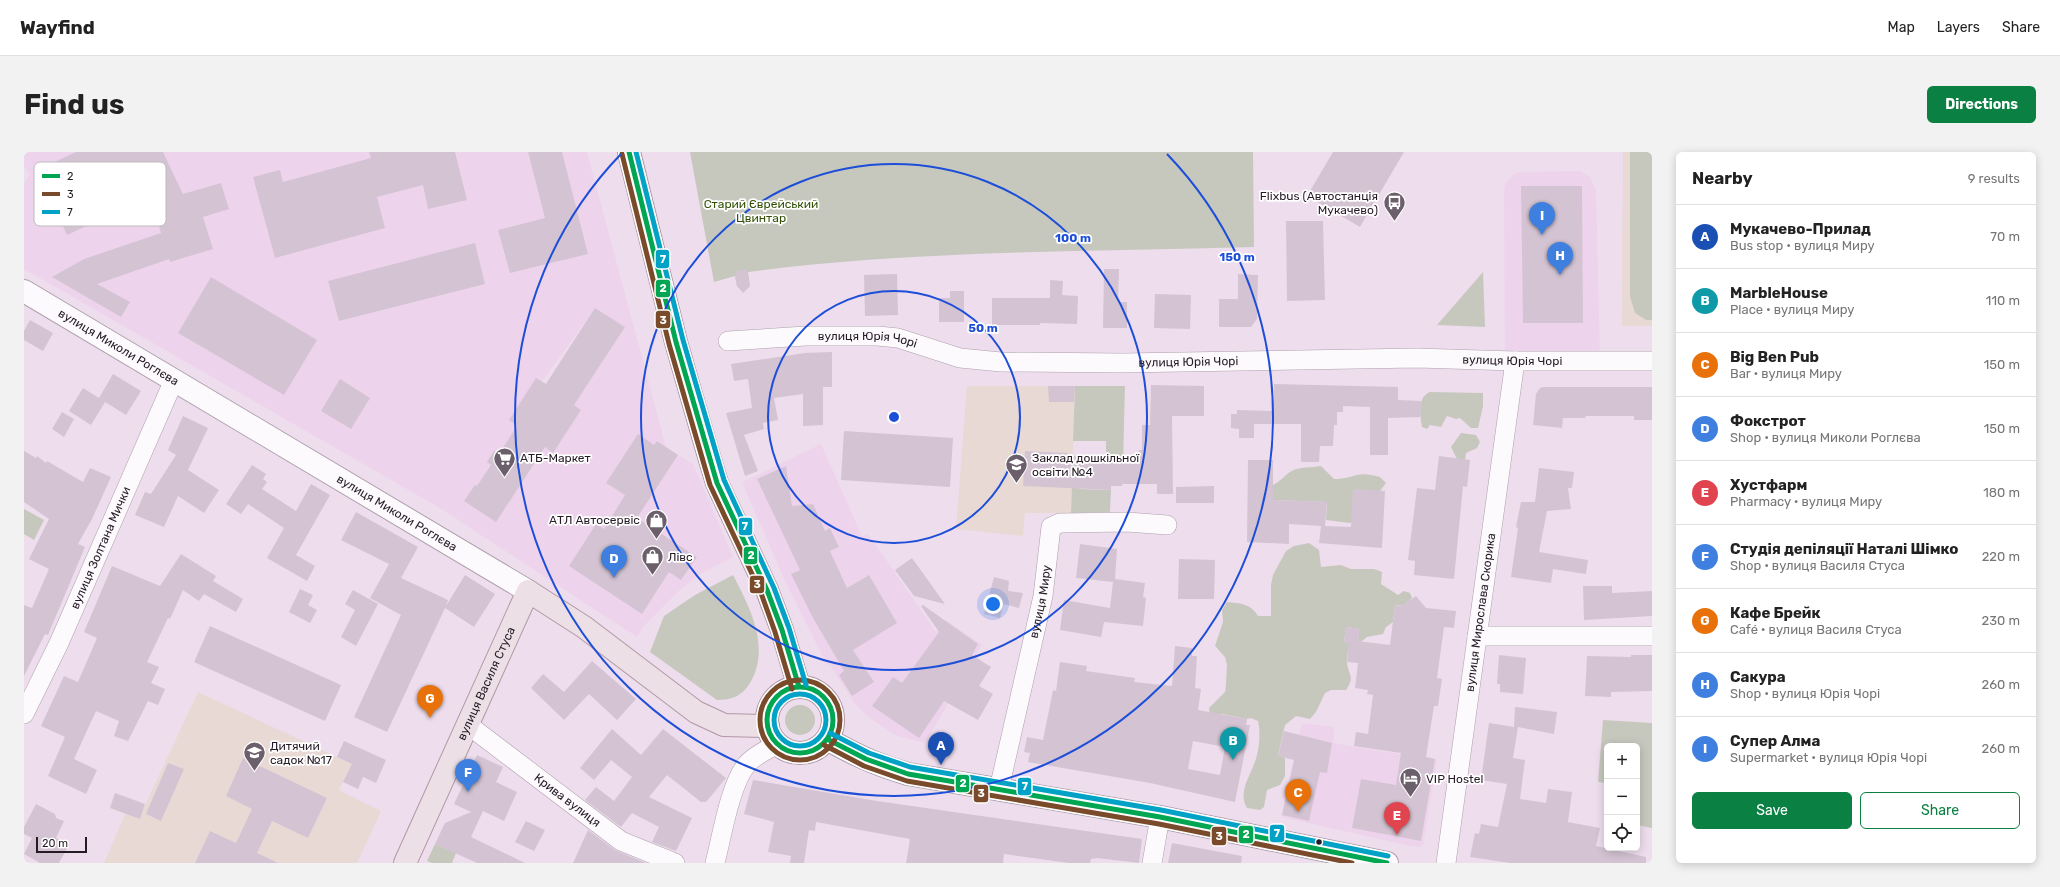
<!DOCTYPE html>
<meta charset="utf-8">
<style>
body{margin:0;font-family:Rubik,sans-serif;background:#f2f2f2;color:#222}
.controls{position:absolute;right:12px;bottom:12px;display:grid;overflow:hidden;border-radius:6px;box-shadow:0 2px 10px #0003}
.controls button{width:36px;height:36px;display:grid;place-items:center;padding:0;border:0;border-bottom:1px solid #e0e0e0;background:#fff;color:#222;font:20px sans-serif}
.scale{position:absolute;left:12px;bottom:10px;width:51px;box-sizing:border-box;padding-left:4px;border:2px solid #251b25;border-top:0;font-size:11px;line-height:14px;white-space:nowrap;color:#251b25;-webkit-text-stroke:3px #fff;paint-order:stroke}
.you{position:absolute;left:969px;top:452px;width:14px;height:14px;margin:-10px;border:3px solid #fff;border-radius:50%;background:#1a73e8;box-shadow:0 0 0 6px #1a73e833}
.badge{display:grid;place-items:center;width:26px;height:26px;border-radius:50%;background:#0b8043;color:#fff;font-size:13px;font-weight:700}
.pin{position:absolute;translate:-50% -33px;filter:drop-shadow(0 1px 2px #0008)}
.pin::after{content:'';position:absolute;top:21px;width:14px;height:12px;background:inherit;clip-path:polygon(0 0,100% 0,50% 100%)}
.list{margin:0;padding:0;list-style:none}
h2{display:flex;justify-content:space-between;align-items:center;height:52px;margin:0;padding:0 16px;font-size:17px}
h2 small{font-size:13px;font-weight:400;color:#767676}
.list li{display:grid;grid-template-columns:26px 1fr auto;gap:12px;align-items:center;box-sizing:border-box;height:64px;padding:0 16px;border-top:1px solid #e0e0e0}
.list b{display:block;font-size:15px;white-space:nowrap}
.list p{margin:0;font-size:13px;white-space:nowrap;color:#767676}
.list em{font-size:13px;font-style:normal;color:#767676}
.actions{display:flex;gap:8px;padding:12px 16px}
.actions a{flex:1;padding:9px 0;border:1px solid #0b8043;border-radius:6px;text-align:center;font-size:14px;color:#0b8043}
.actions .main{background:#0b8043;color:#fff}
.icon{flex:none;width:22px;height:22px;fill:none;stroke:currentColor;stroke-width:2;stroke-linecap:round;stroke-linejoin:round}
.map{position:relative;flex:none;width:1628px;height:711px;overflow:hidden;border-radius:6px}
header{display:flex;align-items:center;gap:24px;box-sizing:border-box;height:56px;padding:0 20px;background:#fff;border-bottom:1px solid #e0e0e0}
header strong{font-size:19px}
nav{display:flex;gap:22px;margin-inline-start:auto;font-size:14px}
.intro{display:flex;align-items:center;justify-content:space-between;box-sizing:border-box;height:96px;padding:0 24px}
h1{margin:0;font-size:28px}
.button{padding:10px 18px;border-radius:6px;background:#0b8043;color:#fff;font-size:14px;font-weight:700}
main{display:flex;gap:24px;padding:0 24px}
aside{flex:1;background:#fff;border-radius:6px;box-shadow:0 2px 10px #0003}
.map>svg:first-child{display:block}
.built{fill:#eed3ed;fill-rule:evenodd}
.education{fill:#e8d9d5}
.green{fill:#c6c8be}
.building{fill:#d4c4d3;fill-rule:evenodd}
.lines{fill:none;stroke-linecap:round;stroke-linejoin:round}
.street-casing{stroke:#ada0ad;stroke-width:20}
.secondary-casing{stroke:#ada0ad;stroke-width:24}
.primary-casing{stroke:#b197a5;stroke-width:24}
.street{stroke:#fcfafc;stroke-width:19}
.secondary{stroke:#fcfafc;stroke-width:22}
.primary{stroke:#ece0e6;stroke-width:22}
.bus-1-casing{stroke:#fff;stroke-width:8}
.bus-2-casing{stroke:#fff;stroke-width:8}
.bus-3-casing{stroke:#fff;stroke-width:8}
.bus-1{stroke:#00a651;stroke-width:5}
.bus-2{stroke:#7a4b2a;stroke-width:5}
.bus-3{stroke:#02a2c6;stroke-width:5}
.ring{fill:none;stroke:#1d4ed8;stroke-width:2}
.bus-dot{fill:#251b25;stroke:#fff;stroke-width:1.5}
.labels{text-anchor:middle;stroke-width:3.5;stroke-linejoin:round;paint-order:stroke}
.poi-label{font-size:12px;fill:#251b25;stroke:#fff;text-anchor:start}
.park-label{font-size:12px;fill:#315005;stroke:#fff}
.street-label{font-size:12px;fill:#251b25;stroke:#fff}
.key{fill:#fff;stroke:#bebbbe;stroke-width:1}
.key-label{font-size:11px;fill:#251b25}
.centre{fill:#1d4ed8;stroke:#fff;stroke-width:2}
.ring-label{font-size:12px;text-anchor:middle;font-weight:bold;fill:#1d4ed8;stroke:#fff;stroke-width:3.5;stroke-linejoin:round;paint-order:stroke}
.line-badge{stroke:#fff;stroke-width:1.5}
.badge-label{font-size:11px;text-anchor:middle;font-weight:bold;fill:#fff}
</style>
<header>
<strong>Wayfind</strong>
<nav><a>Map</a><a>Layers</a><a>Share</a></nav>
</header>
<div class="intro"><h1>Find us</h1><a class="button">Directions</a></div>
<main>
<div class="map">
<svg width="1628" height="711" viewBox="0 0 1628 711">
<rect width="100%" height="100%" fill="#eedded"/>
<path class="built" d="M0,0H563L642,295L669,312L709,405L676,422L656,438L620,474L613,485L414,355L0,117V32L6,22L0,14ZM563,167L522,232L518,230Z
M1556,19L1566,25L1572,38L1576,209H1481L1480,40L1481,32L1490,22L1498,20Z
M797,292L838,384L844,382L912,480L922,468L958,493L901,591L871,583L843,564L831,552L805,512L803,513L761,429L718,330Z
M1278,571L1310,575L1309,591L1413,608L1399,693L1395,695L1382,693L1257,665Z"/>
<path class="education" d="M1599,0H1628V174H1598Z
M943,234H1051L1047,361H1001L999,384L932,377Z
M174,540L328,612L315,638L357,659L333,711H80L103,658L117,662Z"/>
<path class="green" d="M666,0H1229L1230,95C1061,100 891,98 724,120L726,134L721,138L713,134L711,124L690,130Z
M1606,0H1628V168H1622L1611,161L1606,145Z
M1459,120L1461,175L1413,173Z
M1051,234H1101L1099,312L1089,311V307L1082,306V289H1049Z
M1406,240L1459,241V254L1454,276H1447L1436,266L1432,267L1423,264L1417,275L1406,273L1403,277L1398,275C1396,263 1393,245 1406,240Z
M1437,281L1452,283L1456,290L1453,296L1442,301L1441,308L1433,307L1427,295Z
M1049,304L1057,305L1055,337L1087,338L1086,360L1047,361Z
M1297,314L1310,327C1319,327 1325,325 1333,323C1340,321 1349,323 1356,325L1362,331L1334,368L1326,371L1302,368L1303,350L1249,348V333C1256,330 1260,324 1266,320C1276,314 1287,316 1297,314Z
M0,357L20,368L10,388L0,382Z
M1285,391L1295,398L1297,415L1317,413L1327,417H1350L1358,420L1357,432L1374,443L1380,439L1386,441L1388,446L1383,450L1382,454L1371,453L1369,470L1362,475L1359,482L1343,485L1334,492L1335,477L1322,475L1320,490L1326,491C1325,497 1322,505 1323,511C1325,524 1331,525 1322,538H1307L1301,541L1292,560L1286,567L1272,564L1261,573L1254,603L1261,606V624L1256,633L1243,638L1240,655L1236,658L1223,656C1214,641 1225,626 1230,612C1235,601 1237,581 1234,569L1227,566L1223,567L1198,562L1186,565L1185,556L1201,540L1202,532L1203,513L1201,505L1191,494L1199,470L1198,458L1203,450C1217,451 1227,452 1234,464H1247V433L1249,423L1262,399L1270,394Z
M709,423C726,456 747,495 726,531C718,544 708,548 693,548L626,500L640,464L671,443Z
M761 568a15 15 0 1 1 30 0a15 15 0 1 1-30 0Z
M1579,568L1628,571V676L1613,673V594H1583V631L1574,630Z
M411,692L432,701L428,711H408L403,709Z"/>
<path class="building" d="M52,0H139L159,42L197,31L205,57L179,65L189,97L146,110L145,107L73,132L106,150L97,165L28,125L60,107L137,81L126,45L43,83L13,18Z
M345,0H431L443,48L404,57L399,33L353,45L361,76L251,106L229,25L256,18L259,30L347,6Z
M504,0H538L564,102L486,121L474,78L521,66Z
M1309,0H1380L1336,75L1283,44Z
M1497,34H1558L1559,171H1499Z
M1262,69H1299L1301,148L1263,149Z
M451,91L461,132L315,169L304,129Z
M1080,117H1095L1094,150H1103V176H1079Z
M714,118H723L726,134L719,141L713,134L711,124Z
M873,122L874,163L841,164L840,123Z
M1214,122L1234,123L1233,167L1227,175H1195V147H1214Z
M187,125L293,188L260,243L154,181Z
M1026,128L1039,129L1038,143L1054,144L1053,172L1016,171V173H968V146H1026Z
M926,139H940V170H915V146H926Z
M1131,142L1167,143L1166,177L1130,176Z
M571,156L601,175L550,253L557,258L529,301L521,295L472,370L440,349L451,333L453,334L467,313L463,310L470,299L475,302L493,274L485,268L512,226L522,232Z
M6,168L29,181L19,199L0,188V179Z
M808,200V235H799V273L779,274V242L750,246L754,268L739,271L740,277L720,283L734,319L721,324L702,261L728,256L724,227L710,229L707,212L781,201Z
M89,222L117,239L102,263L81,250L67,273L45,259L59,236L75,246Z
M316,227L346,246L327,277L297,259Z
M1250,232L1374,235V248L1397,249L1396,265L1364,266V303H1346V255L1319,254V260H1313V273H1310L1309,294H1296L1295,310H1277V272H1230V286H1215V277L1207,276V262H1213V258L1250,259Z
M1127,233L1180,234V264H1148L1149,342H1133V332H1098V334H1087V338L999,334L1001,299L1044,301L1043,305L1089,307V311L1116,312L1115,298H1118V273H1126Z
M1024,234H1051L1050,250H1025Z
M1520,235H1628V268H1610V264H1561L1562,266H1539L1538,276L1509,273L1512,242L1516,236Z
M38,260L50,267L40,285L28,277Z
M159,264L184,276L164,318L195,338L180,361L154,344L140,375L111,363L121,340L127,342L152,303L144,298Z
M820,279L929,286L926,335L817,328Z
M614,282L630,293L633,289L654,303L613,366L673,405L657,428L645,420L618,462L545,414L572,372L580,377L601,343L582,331Z
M0,299L12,306L13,304L22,311L23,309L59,330L66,316L87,325L68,367L54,392L61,395L24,483L21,482L0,524V453L8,456L25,417L5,407L25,367L0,350Z
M1415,304L1446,308L1443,335L1439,334L1430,427L1390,423L1391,409L1384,408L1393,336L1411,338Z
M1224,308H1249V348L1303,350L1301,374L1327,375L1329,337L1361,339L1358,396L1295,391L1297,374L1265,372V392L1223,390Z
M228,313L242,322L239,327L243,330L238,337L272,359L287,332L306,343L272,403L291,414L283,429L243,406L260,376L224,352L217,362L202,352Z
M762,314L768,354L789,352L801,379L806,376L815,395L806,399L823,436L845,423L873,471L829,498L850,530L828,544L815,523L820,519L789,466L767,422L776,418L733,327Z
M1515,316L1550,320L1548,336H1544L1547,357L1523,359L1515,400L1564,408L1562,422L1529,417L1527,431L1487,425L1494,376L1492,375L1497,350H1511Z
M1190,334V351H1152V335Z
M332,360L394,395L377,426L424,448L422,454L441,423L471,442L450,475L421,456L363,580L330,565L377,463L346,446L365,412L317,388Z
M1056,392L1093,397L1091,427L1121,431L1119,445L1122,446L1119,474L1080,470L1077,485L1036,478L1040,448L1086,456L1089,430L1052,426Z
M157,402L192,424L189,429L219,447L212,460L180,442L175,449L159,438L146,467L144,466L123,510L135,515L127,531L141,537L134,553L124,549L104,589L90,584L95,569L72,559L50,607L73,618L62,642L24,624L41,585L17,574L40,524L54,530L73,486L60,480L88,414L136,434Z
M888,406L921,452L890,444L871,418Z
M1155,407L1191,408L1190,447H1154Z
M970,425L985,429L984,439L999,441L995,456L980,452L976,466L960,462Z
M1559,434H1588V441L1628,439V464L1560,468Z
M276,437L289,443L284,453L293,458L286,471L265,460Z
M329,438L354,452L332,494L317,485L331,458L321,452Z
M1392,444L1402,456L1432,459L1430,476L1420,475L1413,526L1418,527L1414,554H1410L1402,605L1411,607L1397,689L1328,676L1337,627L1372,633L1377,601L1330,594L1332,580L1344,582L1349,543L1343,542L1344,538L1331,536L1334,511L1323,510L1325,491L1320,490L1322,475L1336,477L1334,489L1366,493L1371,453L1377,454Z
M899,453L954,492L948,503L967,515L955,534L969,542L954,568L920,549L895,586L848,554L869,525L878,531L915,480L897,454Z
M186,474L317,533L301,569L170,510Z
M1151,494L1168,496V504H1173L1171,536L1177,537L1174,558L1223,567L1222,573H1226L1211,650L1126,631L1004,610L1006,601L1000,600L1003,585L1019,588L1029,538L1032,539L1036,510L1063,514L1062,519L1111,526L1110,530L1148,534ZM1169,589L1201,595L1196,623L1164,617Z
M1475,503L1502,506L1499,542L1476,540V532H1473Z
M1607,503H1628V539L1587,540V545L1561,544L1563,504L1607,505Z
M568,509L612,547L593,568L565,542L540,568L507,536L519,522L540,540Z
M1491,555L1533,560L1530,582L1494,575L1489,606L1501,608L1496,647L1522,651L1524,637L1548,640L1544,670L1576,676L1572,694L1622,705V711H1486L1446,705L1451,681L1455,682L1457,672L1474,675L1483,632L1457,628L1465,571L1490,575Z
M588,577L617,603L639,577L702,626L682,650H677L643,623L625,645L668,666L652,699L628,690L635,675L608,661L597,675L561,648L572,635L590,649L608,625L587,608L570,628L556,616Z
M1260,579L1308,591L1303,621L1296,620L1285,669L1258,663L1270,608L1254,604Z
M320,589L362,608L352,631L339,625L334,637L319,630L328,612L313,605Z
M453,603L479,615L472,630L493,640L480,669L459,659L447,685L501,711H453L411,692L421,671L447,660L430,652Z
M219,606L303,646L284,686L248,669L233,701L254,711H171L186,679L212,691L228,657L202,644Z
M144,611L160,617L137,669L122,662Z
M729,628L853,649L1118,687L1115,711L1073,706L1067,707L1066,711H1045L980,702L979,711H882L886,687L792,670L791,679L785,678L780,711H766L767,704L744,700L750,670L720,662Z
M91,641L121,652L116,667L86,656Z
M12,652L31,662L32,666L40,669L32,686L45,693L35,711H16L0,702L8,686L0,682V675Z
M502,669L521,678L510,699L491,690Z
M564,678L591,698L622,711H549Z
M1148,691L1218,704L1217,711H1144Z"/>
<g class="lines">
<defs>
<g id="street">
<path id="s1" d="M704,189L782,184H854L874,186L936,206L977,210L1099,211L1393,206L1491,209H1628"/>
<path d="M1453,484H1628"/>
<path id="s2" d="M0,562L35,491L150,228"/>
<path id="s3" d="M443,572L597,689L651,711"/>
<path id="s4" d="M975,637L1019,444L1027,375L1036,371L1103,370L1143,373"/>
<path d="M691,711C698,684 706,632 723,612C731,603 743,598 753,592"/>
<path d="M1128,711L1136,665"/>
<path id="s5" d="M1422,711L1491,209"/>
</g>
<g id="secondary">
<path id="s6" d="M0,139L504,439"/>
<path d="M803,587C831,603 853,613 884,622L1136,665L1363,711"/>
</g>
<g id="primary">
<path d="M605,0L652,190L681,291L693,331L743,438L758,478L775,535"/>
<circle cx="776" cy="568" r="33"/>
<path id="s7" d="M381,711L504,439L560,475L672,560L700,573L744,574"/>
</g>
</defs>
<use href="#street" class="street-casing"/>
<use href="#secondary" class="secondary-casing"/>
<use href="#primary" class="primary-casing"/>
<use href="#street" class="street"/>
<use href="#secondary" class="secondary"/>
<use href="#primary" class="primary"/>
<defs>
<path id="bus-1" d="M605,0L652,190L693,331L743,438L758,478L775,535
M743 568a33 33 0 1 1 66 0a33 33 0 1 1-66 0Z
M803,587L842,607L884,622L1136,665L1363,711"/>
<path id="bus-2" d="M598,2L645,192L686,333L737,441L751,480L768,537
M736 568a40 40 0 1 1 80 0a40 40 0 1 1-80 0Z
M800,593L840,614L883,629L1135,672L1328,711"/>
<path id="bus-3" d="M612,0L659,188L700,328L750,436L765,476L782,533
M750 568a26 26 0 1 1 52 0a26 26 0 1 1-52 0Z
M806,581L845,601L886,615L1137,658L1364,704"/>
</defs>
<use href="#bus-1" class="bus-1-casing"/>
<use href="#bus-2" class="bus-2-casing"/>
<use href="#bus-3" class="bus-3-casing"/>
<use href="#bus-1" class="bus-1"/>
<use href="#bus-2" class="bus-2"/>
<use href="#bus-3" class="bus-3"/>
</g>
<g class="ring">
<circle cx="870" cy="265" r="126"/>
<circle cx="870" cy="265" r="253"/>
<path d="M1143 2A379 379 0 1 1 597 2"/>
</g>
<defs>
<symbol id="bus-pin" viewBox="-11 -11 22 30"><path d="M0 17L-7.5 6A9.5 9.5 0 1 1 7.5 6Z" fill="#6b5f6b" stroke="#fff"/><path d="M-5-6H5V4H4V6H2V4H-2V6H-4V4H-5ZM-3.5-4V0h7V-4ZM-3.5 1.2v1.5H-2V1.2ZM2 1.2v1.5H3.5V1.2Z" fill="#fff"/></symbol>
<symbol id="supermarket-pin" viewBox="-11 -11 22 30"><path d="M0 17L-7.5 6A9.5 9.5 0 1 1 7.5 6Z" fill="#6b5f6b" stroke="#fff"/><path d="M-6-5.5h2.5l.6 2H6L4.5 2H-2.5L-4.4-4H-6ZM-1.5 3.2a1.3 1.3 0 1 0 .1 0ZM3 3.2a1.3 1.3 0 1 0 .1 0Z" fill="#fff"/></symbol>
<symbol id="school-pin" viewBox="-11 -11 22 30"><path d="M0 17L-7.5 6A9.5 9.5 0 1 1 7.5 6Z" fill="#6b5f6b" stroke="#fff"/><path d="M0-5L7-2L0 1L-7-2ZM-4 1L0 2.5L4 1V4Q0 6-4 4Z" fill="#fff"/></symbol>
<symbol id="shop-pin" viewBox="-11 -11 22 30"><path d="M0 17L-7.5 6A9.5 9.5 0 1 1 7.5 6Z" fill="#6b5f6b" stroke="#fff"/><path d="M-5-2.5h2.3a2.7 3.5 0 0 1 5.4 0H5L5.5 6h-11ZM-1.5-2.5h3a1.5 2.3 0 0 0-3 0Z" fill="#fff"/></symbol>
<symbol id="hotel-pin" viewBox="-11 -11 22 30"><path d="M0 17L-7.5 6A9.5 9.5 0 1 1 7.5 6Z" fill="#6b5f6b" stroke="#fff"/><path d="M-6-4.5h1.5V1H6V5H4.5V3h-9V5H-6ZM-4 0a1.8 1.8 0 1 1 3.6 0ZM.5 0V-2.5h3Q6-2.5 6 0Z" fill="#fff"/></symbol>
</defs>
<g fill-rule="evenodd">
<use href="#bus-pin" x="1358" y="38" width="25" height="34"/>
<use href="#supermarket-pin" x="468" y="294" width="25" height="34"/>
<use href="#school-pin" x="980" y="300" width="25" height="34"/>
<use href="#shop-pin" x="620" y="356" width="25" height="34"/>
<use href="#shop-pin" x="616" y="392" width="25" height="34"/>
<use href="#school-pin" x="218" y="588" width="25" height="34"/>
<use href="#hotel-pin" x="1374" y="614" width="25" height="34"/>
</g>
<circle class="bus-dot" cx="1295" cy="690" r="3.5"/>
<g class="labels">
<g class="poi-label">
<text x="1354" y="48" text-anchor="end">Flixbus (Автостанція<tspan x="1354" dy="14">Мукачево)</tspan></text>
<text x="496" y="310">АТБ-Маркет</text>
<text x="1008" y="310">Заклад дошкільної<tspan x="1008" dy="14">освіти №4</tspan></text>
<text x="616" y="372" text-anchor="end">АТЛ Автосервіс</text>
<text x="644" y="409">Лівс</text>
<text x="246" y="598">Дитячий<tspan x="246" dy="14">садок №17</tspan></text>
<text x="1402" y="631">VIP Hostel</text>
</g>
<g class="park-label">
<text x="737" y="56">Старий Єврейський<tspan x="737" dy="14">Цвинтар</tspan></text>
</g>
<g class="street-label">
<text dy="4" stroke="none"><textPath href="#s1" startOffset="140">вулиця Юрія Чорі</textPath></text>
<text dy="4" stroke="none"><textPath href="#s6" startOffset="110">вулиця Миколи Роглєва</textPath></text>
<text dy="4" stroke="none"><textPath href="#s1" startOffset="788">вулиця Юрія Чорі</textPath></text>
<text dy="4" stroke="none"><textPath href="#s1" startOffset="464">вулиця Юрія Чорі</textPath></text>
<text dy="4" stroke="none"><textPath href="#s6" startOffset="434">вулиця Миколи Роглєва</textPath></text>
<text dy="4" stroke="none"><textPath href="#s2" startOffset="183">вулиця Золтана Мички</textPath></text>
<text dy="4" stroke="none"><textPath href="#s4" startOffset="192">вулиця Миру</textPath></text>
<text dy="4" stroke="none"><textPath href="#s5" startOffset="253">вулиця Мирослава Скорика</textPath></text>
<text dy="4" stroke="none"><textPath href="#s7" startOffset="197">вулиця Василя Стуса</textPath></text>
<text dy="4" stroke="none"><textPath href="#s3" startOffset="126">Крива вулиця</textPath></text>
</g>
</g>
<rect x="10" y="10" width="132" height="64" rx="6" class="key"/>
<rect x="18" y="22" width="18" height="4" fill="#00a651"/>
<rect x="18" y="40" width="18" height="4" fill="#7a4b2a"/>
<rect x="18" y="58" width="18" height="4" fill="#02a2c6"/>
<g class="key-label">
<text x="43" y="28">2</text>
<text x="43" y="46">3</text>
<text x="43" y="64">7</text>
</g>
<circle cx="870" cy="265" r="6" class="centre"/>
<g class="ring-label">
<text x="1049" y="90">100 m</text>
<text x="1213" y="109">150 m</text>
<text x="959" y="180">50 m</text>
</g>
<g class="line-badge">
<rect x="631" y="97" width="15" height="20" rx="4" fill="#02a2c6"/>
<rect x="631" y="127" width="16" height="19" rx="4" fill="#00a651"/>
<rect x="631" y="158" width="16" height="19" rx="4" fill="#7a4b2a"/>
<rect x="714" y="365" width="15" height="19" rx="4" fill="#02a2c6"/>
<rect x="719" y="394" width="15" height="19" rx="4" fill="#00a651"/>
<rect x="725" y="423" width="16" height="19" rx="4" fill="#7a4b2a"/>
<rect x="931" y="622" width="15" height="19" rx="4" fill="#00a651"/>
<rect x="993" y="625" width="15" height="19" rx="4" fill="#02a2c6"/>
<rect x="949" y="632" width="16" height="19" rx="4" fill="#7a4b2a"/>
<rect x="1245" y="672" width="16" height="19" rx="4" fill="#02a2c6"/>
<rect x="1214" y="673" width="16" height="19" rx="4" fill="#00a651"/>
<rect x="1187" y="674" width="16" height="20" rx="4" fill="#7a4b2a"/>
</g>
<g class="badge-label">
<text x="639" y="111">7</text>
<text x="639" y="140">2</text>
<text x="639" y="172">3</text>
<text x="721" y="378">7</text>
<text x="727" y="407">2</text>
<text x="733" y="436">3</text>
<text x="939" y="635">2</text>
<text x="1001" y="638">7</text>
<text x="957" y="645">3</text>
<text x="1253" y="685">7</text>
<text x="1222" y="686">2</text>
<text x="1195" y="688">3</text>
</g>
</svg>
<div class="controls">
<button>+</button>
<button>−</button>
<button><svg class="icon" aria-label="locate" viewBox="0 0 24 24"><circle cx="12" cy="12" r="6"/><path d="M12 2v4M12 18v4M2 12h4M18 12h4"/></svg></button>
</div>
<div class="scale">20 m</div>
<div class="you"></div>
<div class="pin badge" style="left:917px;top:613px;background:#1a4fb4">A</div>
<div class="pin badge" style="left:1209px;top:608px;background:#0f9aa8">B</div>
<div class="pin badge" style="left:1274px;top:660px;background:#e8710a">C</div>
<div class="pin badge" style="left:590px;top:426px;background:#3f7fe0">D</div>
<div class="pin badge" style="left:1373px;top:683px;background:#e0444e">E</div>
<div class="pin badge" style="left:444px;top:640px;background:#3f7fe0">F</div>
<div class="pin badge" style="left:406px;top:566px;background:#e8710a">G</div>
<div class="pin badge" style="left:1536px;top:123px;background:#3f7fe0">H</div>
<div class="pin badge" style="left:1518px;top:83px;background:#3f7fe0">I</div>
</div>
<aside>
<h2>Nearby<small>9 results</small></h2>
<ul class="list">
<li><span class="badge" style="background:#1a4fb4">A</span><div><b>Мукачево-Прилад</b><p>Bus stop · вулиця Миру</p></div><em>70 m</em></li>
<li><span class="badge" style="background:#0f9aa8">B</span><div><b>MarbleHouse</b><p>Place · вулиця Миру</p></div><em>110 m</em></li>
<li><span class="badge" style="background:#e8710a">C</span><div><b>Big Ben Pub</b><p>Bar · вулиця Миру</p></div><em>150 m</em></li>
<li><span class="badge" style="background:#3f7fe0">D</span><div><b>Фокстрот</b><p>Shop · вулиця Миколи Роглєва</p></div><em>150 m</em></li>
<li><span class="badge" style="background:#e0444e">E</span><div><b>Хустфарм</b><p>Pharmacy · вулиця Миру</p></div><em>180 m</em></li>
<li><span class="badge" style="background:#3f7fe0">F</span><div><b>Студія депіляції Наталі Шімко</b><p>Shop · вулиця Василя Стуса</p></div><em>220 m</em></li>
<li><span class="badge" style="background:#e8710a">G</span><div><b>Кафе Брейк</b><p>Café · вулиця Василя Стуса</p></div><em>230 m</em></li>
<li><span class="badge" style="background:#3f7fe0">H</span><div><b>Сакура</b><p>Shop · вулиця Юрія Чорі</p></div><em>260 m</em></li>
<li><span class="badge" style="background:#3f7fe0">I</span><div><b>Супер Алма</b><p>Supermarket · вулиця Юрія Чорі</p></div><em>260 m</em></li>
</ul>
<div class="actions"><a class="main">Save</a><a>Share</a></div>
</aside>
</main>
